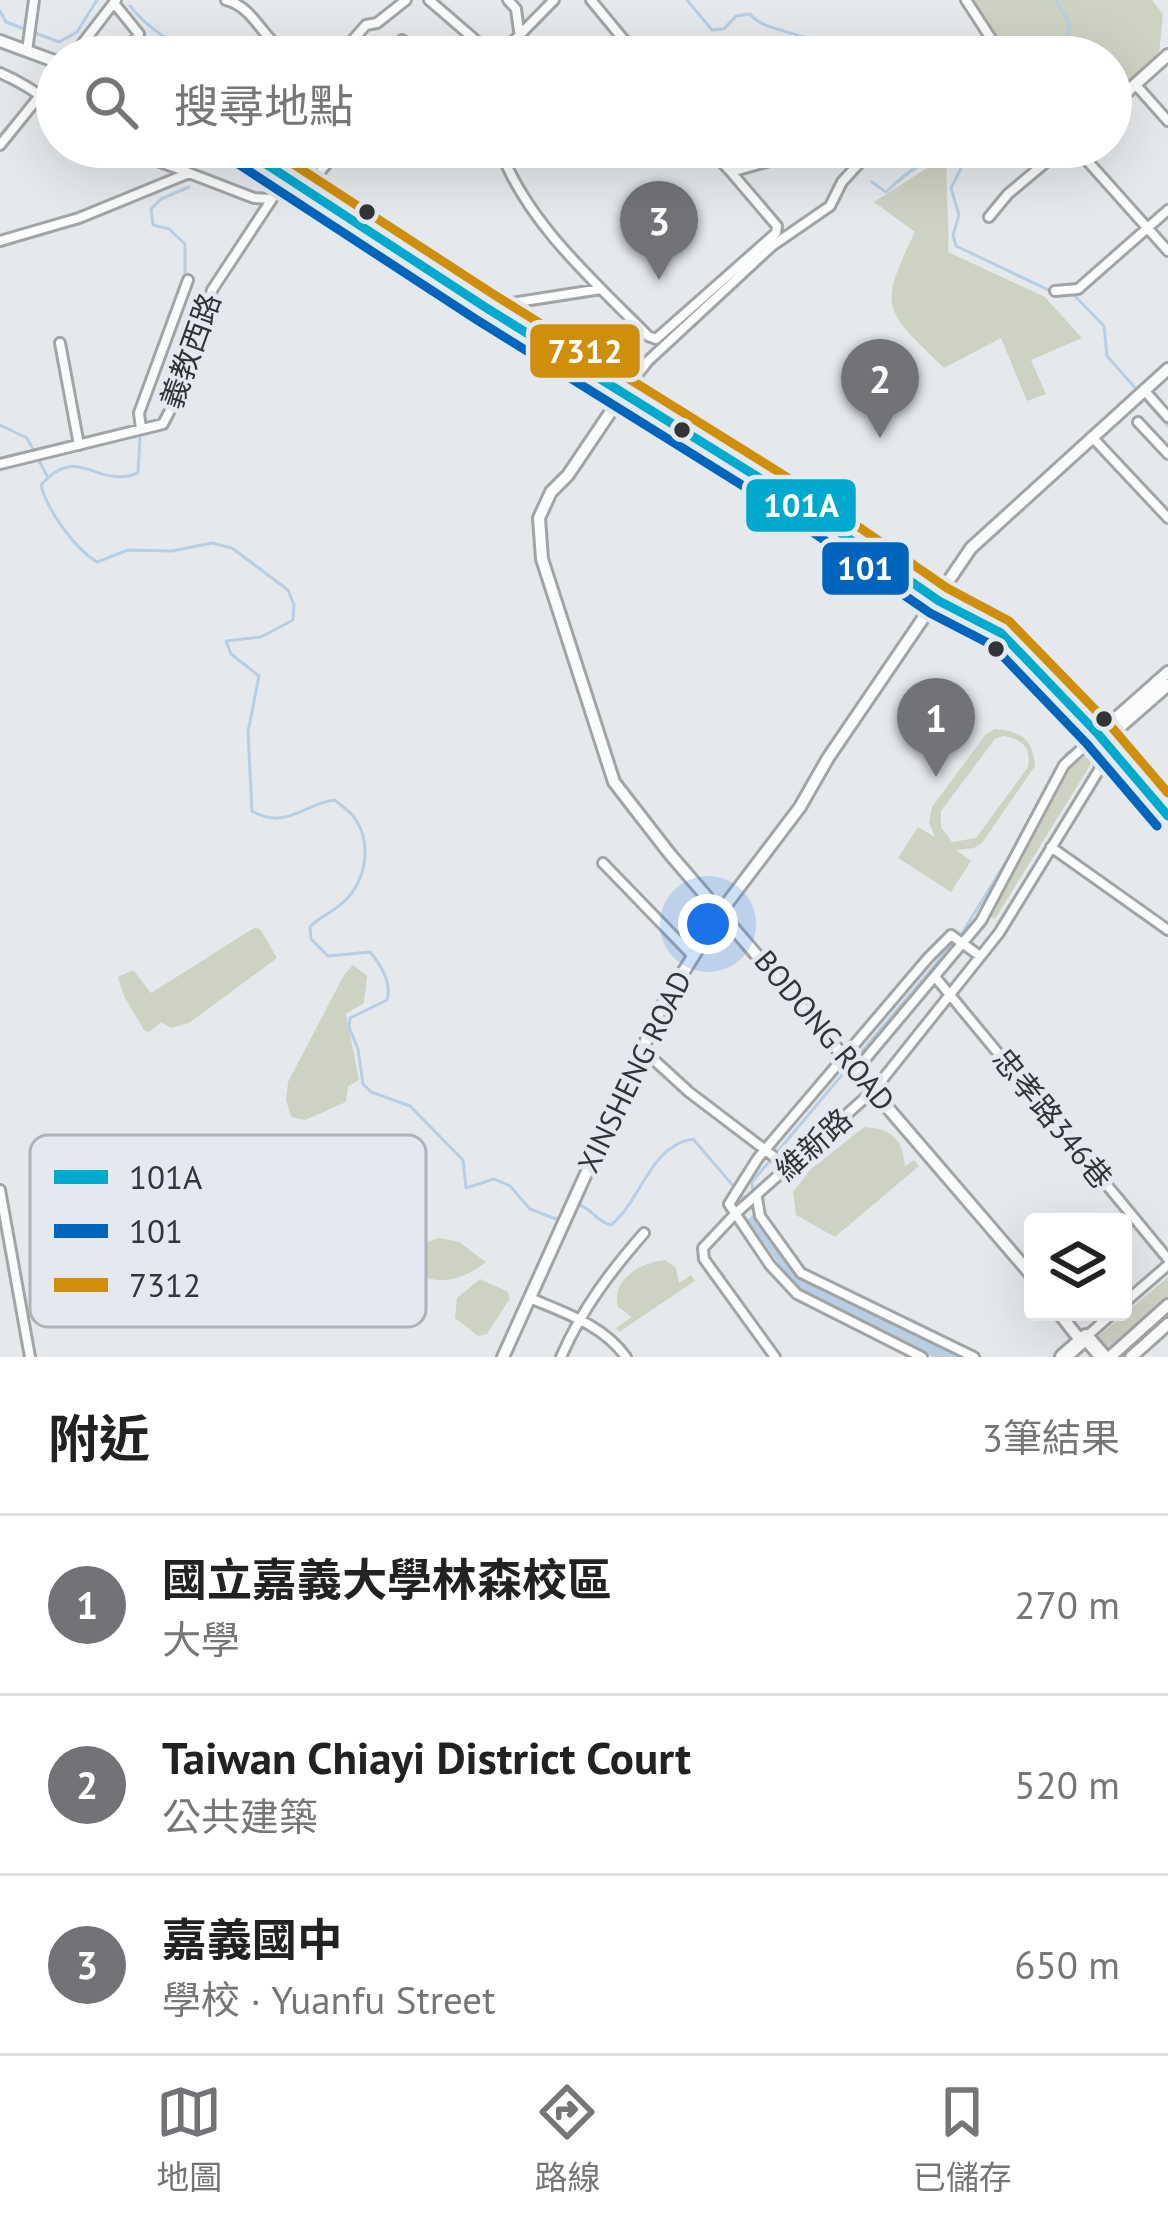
<!DOCTYPE html>
<html lang="zh-TW">
<meta charset="utf-8">
<style>
body{margin:0;font-family:"PT Sans","Noto Sans TC",sans-serif;background:#f2f2f2;color:#222}
.controls{position:absolute;right:36px;bottom:36px;display:grid;overflow:hidden;border-radius:12px;box-shadow:0 12px 48px #0002}
.controls button{width:108px;height:108px;display:grid;place-items:center;padding:0;border:0;border-bottom:3px solid #e0e0e0;background:#fff;color:#222;font:60px sans-serif}
.you{position:absolute;left:708px;top:924px;width:42px;height:42px;margin:-30px;border:9px solid #fff;border-radius:50%;background:#1a73e8;box-shadow:0 0 0 18px #1a73e833}
.badge{display:grid;place-items:center;width:78px;height:78px;border-radius:50%;background:#717376;color:#fff;font-size:39px;font-weight:700}
.pin{position:absolute;translate:-50% -99px;filter:drop-shadow(0 3px 6px #0008)}
.pin::after{content:'';position:absolute;top:63px;width:42px;height:36px;background:inherit;clip-path:polygon(0 0,100% 0,50% 100%)}
.list{margin:0;padding:0;list-style:none}
h2{display:flex;justify-content:space-between;align-items:center;height:156px;margin:0;padding:0 48px;font-size:51px}
h2 small{font-size:39px;font-weight:400;color:#767676}
.list li{display:grid;grid-template-columns:78px 1fr auto;gap:36px;align-items:center;box-sizing:border-box;height:180px;padding:0 48px;border-top:3px solid #e0e0e0}
.list b{display:block;font-size:45px;white-space:nowrap}
.list p{margin:0;font-size:39px;white-space:nowrap;color:#767676}
.list em{font-size:39px;font-style:normal;color:#767676}
.icon{flex:none;width:66px;height:66px;fill:none;stroke:currentColor;stroke-width:2;stroke-linecap:round;stroke-linejoin:round}
.map{position:relative;flex:none;width:1168px;height:1357px;overflow:hidden}
.search{position:absolute;background:#fff;box-shadow:0 12px 48px #0002;left:36px;right:36px;top:36px;height:132px;display:flex;align-items:center;gap:30px;box-sizing:border-box;padding:0 42px;border-radius:66px;color:#767676;font-size:45px}
.sheet{height:696px;background:#fff}
nav{display:flex;justify-content:space-around;align-items:center;box-sizing:border-box;height:168px;border-top:3px solid #e0e0e0;background:#fff;font-size:33px;color:#767676}
nav a{display:grid;justify-items:center;gap:6px}
nav .on{color:#717376}
.map>svg:first-child{display:block}
.green{fill:#ced2c3;fill-rule:evenodd}
.water{fill:#b8cee2}
.lines{fill:none;stroke-linecap:round;stroke-linejoin:round}
.stream{stroke:#b8cee2;stroke-width:3}
.minor-tunnel{stroke:#c2c5c8;stroke-width:8;stroke-dasharray:8 4;stroke-linecap:butt}
.minor-casing{stroke:#a2a4a6;stroke-width:14}
.tertiary-casing{stroke:#a2a4a6;stroke-width:16}
.secondary-casing{stroke:#a2a4a6;stroke-width:16}
.primary-casing{stroke:#a2a4a6;stroke-width:20}
.minor{stroke:#fbfcfc;stroke-width:8}
.tertiary{stroke:#fbfcfc;stroke-width:10}
.secondary{stroke:#fbfcfc;stroke-width:10}
.primary{stroke:#fbfcfc;stroke-width:14}
.bus-1-casing{stroke:#e3e9ef;stroke-width:18}
.bus-2-casing{stroke:#e3e9ef;stroke-width:18}
.bus-3-casing{stroke:#e3e9ef;stroke-width:18}
.bus-1{stroke:#00a9ce;stroke-width:9}
.bus-2{stroke:#0065bd;stroke-width:9}
.bus-3{stroke:#d08f0b;stroke-width:9}
.bus-dot{fill:#323437;stroke:#e3e9ef;stroke-width:4.5}
.labels{text-anchor:middle;stroke-width:10;stroke-linejoin:round;paint-order:stroke}
.street-label{font-size:30px;fill:#323437;stroke:#e3e9ef}
.key{fill:#e3e9ef;stroke:#aeb3b8;stroke-width:3}
.key-label{font-size:33px;fill:#323437}
.line-badge{stroke:#e3e9ef;stroke-width:4.5}
.badge-label{font-size:33px;text-anchor:middle;font-weight:bold;fill:#fff}
</style>
<div class="map">
<svg width="1168" height="1357" viewBox="0 0 1168 1357">
<rect width="100%" height="100%" fill="#e6e9ec"/>
<path class="green" d="M971,0H1152L1163,14L1159,54L1111,97V57H1009Z
M947,162C945,195 950,220 948,252L1045,297L1082,338L1031,360L1046,394L1027,401L1001,338L944,368C883,309 878,308 915,232L874,202L927,168Z
M995,729C1021,731 1033,739 1035,766L982,843L974,848L956,850L971,861L951,892L898,858L918,827L935,837L929,822L932,807L986,734ZM1003,736C1022,739 1031,746 1028,767L976,838L952,842L941,827V811L995,739Z
M1090,754L1093,758L1089,767L995,919L985,914L1067,768Z
M254,928L260,929L277,958L189,1023L171,1028L161,1022L149,1032L144,1030L124,996L118,977L133,970L151,993Z
M353,965L367,976L364,1003L346,1014L359,1080L348,1086L346,1102L305,1120L291,1117L286,1100L288,1082L344,975Z
M864,1127C892,1129 902,1138 905,1166L914,1160L919,1166L835,1237L796,1215L793,1192L811,1169Z
M439,1238L459,1242L486,1262C465,1279 437,1288 414,1271L427,1242Z
M665,1260L676,1268L679,1283L691,1275L695,1281L619,1332L616,1328L632,1317L618,1307C610,1281 640,1262 665,1260Z
M1168,1277V1300L1107,1354L1095,1339Z
M480,1279L508,1292L510,1298L487,1334L478,1336L455,1318L457,1298Z"/>
<path class="water" d="M757,1210L800,1276L959,1357H933L806,1294L788,1277L748,1220Z"/>
<g class="lines">
<path class="stream" d="M687,0L712,30L724,29L736,16L750,14C766,35 809,28 836,57
M130,6C148,29 170,40 193,57
M0,11L6,22L59,42L77,32L97,0
M241,57L259,39
M1044,57L1065,40L1070,25L1056,0
M972,147L951,188L959,215L953,235L956,246L1057,294
M277,154L278,147
M872,182L886,192C909,170 927,156 961,155
M185,278V244L169,229L153,225L151,209L161,199L189,187
M1072,293L1104,326L1107,356L1137,390
M1143,398L1168,426
M0,425L27,438L47,476
M140,438L138,473C97,490 78,442 41,485C47,510 75,549 97,562L128,550L172,551L212,543L232,548L288,590L294,605L293,620L261,637L226,641L231,654L259,676L248,732L252,811C287,831 304,803 335,800C341,806 352,812 356,820C373,847 365,885 340,905C330,914 320,916 310,927L311,939L328,956L370,952C381,965 392,983 387,1000L350,1018L349,1027L358,1049L363,1084L371,1092L410,1106L463,1160L466,1188L494,1179L510,1186L530,1209L556,1219L561,1216
M1061,764L1066,754L1084,742
M1024,832L1053,777
M852,1063L962,933L1019,841
M753,1194L752,1182L846,1070
M574,1208L580,1205C593,1210 597,1222 611,1225C642,1200 649,1146 693,1139L754,1210"/>
<path class="minor-tunnel" d="M272,199L292,179"/>
<defs>
<path id="minor" d="M226,0C258,8 264,48 297,57
M429,0L495,57
M508,0L516,9L519,31
M591,0L638,57
M966,0L1003,57
M114,3L139,34L122,57
M27,51L34,0
M72,57L116,0
M338,57L366,25L377,23L406,0
M390,57L402,40L425,57
M498,57L554,0
M971,57L991,38
M0,73C19,81 42,96 57,108
M1135,84L1168,121
M0,145L38,98
M119,147L187,172
M499,147C526,222 593,280 648,336L656,339L776,233L777,226L731,172L818,147
M708,147L731,172
M1075,147L1168,251
M307,187L341,147
M989,217L1008,194L1064,147
M0,241L79,218L189,173L254,198L271,199
M1055,291L1078,289L1168,210
M486,307L601,289
M60,343L79,445
M1144,390L1168,417
M624,392L648,361L772,246L830,206L842,182L874,147
M1138,422L1168,454
M141,429L139,413L188,280
M1092,437L1168,518
M0,464L163,424L181,389L212,290L272,199
M1051,847L1168,930
M603,863L693,956
M936,978L1168,1259
M642,1049L689,1092L789,1168
M857,1069L981,921L1064,765L1098,734
M0,1190L30,1357
M757,1198L760,1216L801,1273L974,1357
M530,1298C565,1313 603,1325 626,1357
M1123,1304L1168,1265
M1086,1337L1114,1312
M561,1357C582,1309 610,1272 644,1233
M775,1357L704,1259L703,1248L735,1214L874,1090L999,933L1099,770L1104,743
M922,1357L797,1294L770,1265L729,1204L758,1158L928,958L951,935L980,956"/>
<path id="tertiary" d="M1111,106L1168,55
M624,392L568,475L551,492L539,518L542,559L614,782L669,853L1033,1277
M1098,734L1168,672
M1104,741L1168,685
M1058,1312L1081,1341
M503,1357L661,1008L722,910L800,807L828,758L971,548L1168,369
M1110,1357L1168,1305
M1131,1357L1168,1324"/>
<path id="secondary" d="M0,41L57,62
M240,147L485,307L777,489L939,601L1001,633L1098,734L1168,816"/>
<path id="primary" d="M1063,1357L1086,1337L1103,1357"/>
</defs>
<use href="#minor" class="minor-casing"/>
<use href="#tertiary" class="tertiary-casing"/>
<use href="#secondary" class="secondary-casing"/>
<use href="#primary" class="primary-casing"/>
<use href="#minor" class="minor"/>
<use href="#tertiary" class="tertiary"/>
<use href="#secondary" class="secondary"/>
<use href="#primary" class="primary"/>
<defs>
<path id="bus-1" d="M240,147L485,307L777,489L939,601L1001,633L1098,734L1168,816"/>
<path id="bus-2" d="M232,160L477,320L769,502L930,613L992,645L1087,744L1157,826"/>
<path id="bus-3" d="M267,147L493,294L785,476L947,588L1009,621L1109,724L1168,793"/>
</defs>
<use href="#bus-1" class="bus-1-casing"/>
<use href="#bus-2" class="bus-2-casing"/>
<use href="#bus-3" class="bus-3-casing"/>
<use href="#bus-1" class="bus-1"/>
<use href="#bus-2" class="bus-2"/>
<use href="#bus-3" class="bus-3"/>
</g>
<g class="bus-dot">
<circle cx="367" cy="212" r="10"/>
<circle cx="682" cy="430" r="10"/>
<circle cx="996" cy="649" r="10"/>
<circle cx="1104" cy="719" r="10"/>
</g>
<g class="labels">
<g class="street-label">
<text transform="translate(191 351) rotate(-70)" y="10">義教西路</text>
<text transform="translate(824 1031) rotate(50)" y="10">BODONG ROAD</text>
<text transform="translate(635 1072) rotate(-64)" y="10">XINSHENG ROAD</text>
<text transform="translate(1052 1119) rotate(51)" y="10">忠孝路346巷</text>
<text transform="translate(814 1145) rotate(-42)" y="10">維新路</text>
</g>
</g>
<rect x="30" y="1135" width="396" height="192" rx="18" class="key"/>
<rect x="54" y="1170" width="54" height="14" fill="#00a9ce"/>
<rect x="54" y="1224" width="54" height="14" fill="#0065bd"/>
<rect x="54" y="1278" width="54" height="14" fill="#d08f0b"/>
<g class="key-label">
<text x="129" y="1189">101A</text>
<text x="129" y="1243">101</text>
<text x="129" y="1297">7312</text>
</g>
<g class="line-badge">
<rect x="528" y="322" width="114" height="58" rx="12" fill="#d08f0b"/>
<rect x="744" y="477" width="114" height="57" rx="12" fill="#00a9ce"/>
<rect x="820" y="540" width="91" height="57" rx="12" fill="#0065bd"/>
</g>
<g class="badge-label">
<text x="585" y="363">7312</text>
<text x="801" y="517">101A</text>
<text x="865" y="580">101</text>
</g>
</svg>
<div class="controls">
<button><svg class="icon" aria-label="layers" viewBox="0 0 24 24"><path d="M12 4l9 5-9 5-9-5zM3 14l9 5 9-5"/></svg></button>
</div>
<div class="you"></div>
<div class="pin badge" style="left:936px;top:777px">1</div>
<div class="pin badge" style="left:880px;top:438px">2</div>
<div class="pin badge" style="left:659px;top:280px">3</div>
<div class="search"><svg class="icon" aria-label="search" viewBox="0 0 24 24"><circle cx="10" cy="10" r="6"/><path d="M15 15l6 6"/></svg>搜尋地點</div>
</div>
<section class="sheet">
<h2>附近<small>3筆結果</small></h2>
<ul class="list">
<li><span class="badge">1</span><div><b>國立嘉義大學林森校區</b><p>大學</p></div><em>270 m</em></li>
<li><span class="badge">2</span><div><b>Taiwan Chiayi District Court</b><p>公共建築</p></div><em>520 m</em></li>
<li><span class="badge">3</span><div><b>嘉義國中</b><p>學校 · Yuanfu Street</p></div><em>650 m</em></li>
</ul>
</section>
<nav>
<a class="on"><svg class="icon" aria-label="map" viewBox="0 0 24 24"><path d="M3 6l6-2 6 2 6-2v14l-6 2-6-2-6 2zM9 4v14M15 6v14"/></svg>地圖</a>
<a><svg class="icon" aria-label="directions" viewBox="0 0 24 24"><path d="M12 3l9 9-9 9-9-9zM9 14v-3h6M13 9l2 2-2 2"/></svg>路線</a>
<a><svg class="icon" aria-label="saved" viewBox="0 0 24 24"><path d="M7 4h10v16l-5-4-5 4z"/></svg>已儲存</a>
</nav>
